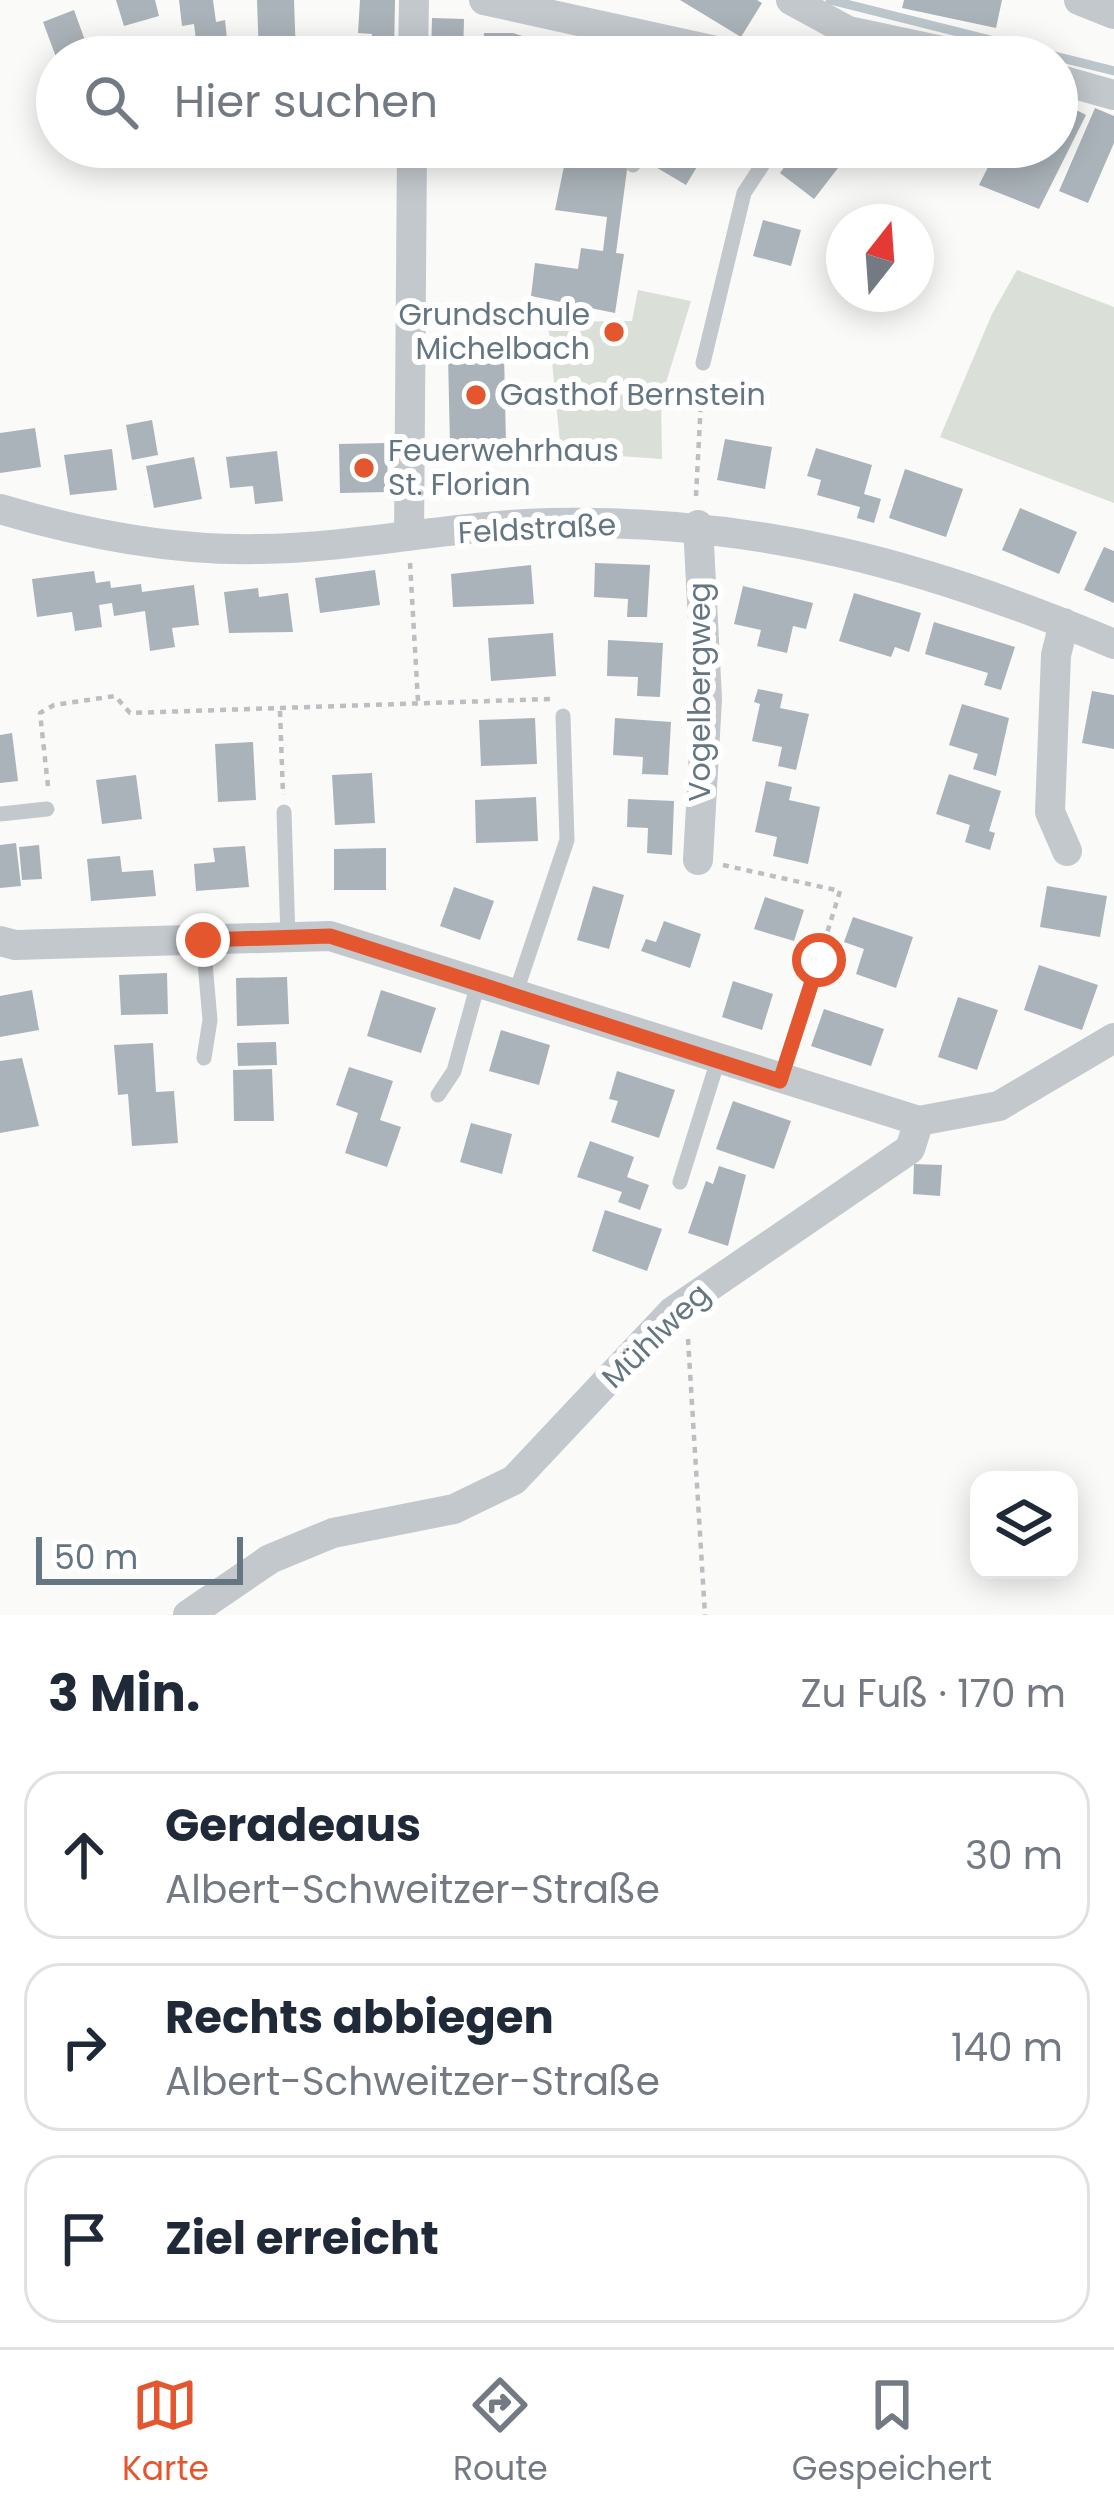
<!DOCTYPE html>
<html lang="de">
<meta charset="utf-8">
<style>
body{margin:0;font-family:Poppins,sans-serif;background:#f6f6f7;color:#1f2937}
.controls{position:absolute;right:36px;bottom:36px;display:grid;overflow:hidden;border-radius:24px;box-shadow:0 6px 30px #0003}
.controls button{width:108px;height:108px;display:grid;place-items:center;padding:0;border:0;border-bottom:3px solid #e0e1e3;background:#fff;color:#1f2937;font:60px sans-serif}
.compass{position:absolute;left:826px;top:204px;width:108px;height:108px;border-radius:50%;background:#fff;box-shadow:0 6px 30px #0003;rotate:17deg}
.scale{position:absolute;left:36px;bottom:30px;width:207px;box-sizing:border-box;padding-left:12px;border:6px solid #657683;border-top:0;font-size:33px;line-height:42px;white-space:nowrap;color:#657683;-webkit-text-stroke:9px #fff;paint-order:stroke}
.stop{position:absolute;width:36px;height:36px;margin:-27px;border:9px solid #e4572e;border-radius:50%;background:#fff}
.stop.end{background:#e4572e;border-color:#fff;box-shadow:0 3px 12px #0008}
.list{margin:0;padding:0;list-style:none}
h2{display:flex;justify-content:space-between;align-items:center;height:156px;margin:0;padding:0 48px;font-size:51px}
h2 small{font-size:39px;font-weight:400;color:#747a83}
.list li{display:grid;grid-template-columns:78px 1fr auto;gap:36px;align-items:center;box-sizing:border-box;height:168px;margin:0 24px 24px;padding:0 24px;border:3px solid #e0e1e3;border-radius:36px}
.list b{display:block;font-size:45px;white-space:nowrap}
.list p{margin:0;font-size:39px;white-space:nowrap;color:#747a83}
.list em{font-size:39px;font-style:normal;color:#747a83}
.icon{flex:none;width:66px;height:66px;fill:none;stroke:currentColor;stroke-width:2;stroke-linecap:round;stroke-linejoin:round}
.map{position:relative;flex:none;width:1114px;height:1615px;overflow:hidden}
.search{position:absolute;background:#fff;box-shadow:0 6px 30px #0003;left:36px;right:36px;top:36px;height:132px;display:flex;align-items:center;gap:30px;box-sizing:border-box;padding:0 42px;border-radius:66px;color:#747a83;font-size:45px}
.sheet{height:732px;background:#fff}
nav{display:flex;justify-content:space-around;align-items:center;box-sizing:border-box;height:168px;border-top:3px solid #e0e1e3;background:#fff;font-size:33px;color:#747a83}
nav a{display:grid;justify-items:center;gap:6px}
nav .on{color:#e4572e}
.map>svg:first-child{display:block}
.green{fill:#dadfd7}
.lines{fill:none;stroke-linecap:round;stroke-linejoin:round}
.stream{stroke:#bbc7cb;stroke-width:9}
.building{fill:#aab3b9}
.path{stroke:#bbbfc2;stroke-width:4.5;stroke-dasharray:6 6;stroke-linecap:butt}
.service{stroke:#c3c8cc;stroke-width:15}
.minor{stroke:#c3c8cc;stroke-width:30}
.route{stroke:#e4572e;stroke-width:15}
.poi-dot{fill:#e4572e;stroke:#fff;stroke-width:4.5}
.labels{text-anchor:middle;stroke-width:12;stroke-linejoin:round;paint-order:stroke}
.poi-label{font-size:30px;fill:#657683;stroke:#fff;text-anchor:start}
.street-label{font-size:30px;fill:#657683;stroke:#fff}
</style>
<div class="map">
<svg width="1114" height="1615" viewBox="0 0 1114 1615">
<rect width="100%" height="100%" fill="#fafaf8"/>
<path class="green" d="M1017,270L1114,307V503L940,437L992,314Z
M638,290L691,301L661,399L662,459L561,452L548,322L632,321Z"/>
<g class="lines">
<path class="stream" d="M830,0L1114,71"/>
</g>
<path class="building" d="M116,0H155L159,16L124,26Z
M179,0H213L216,22L225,20L229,57H198L194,24L182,26Z
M257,0H294L296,57H259Z
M360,0H395L394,57H348V50L372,51V34L358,33Z
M680,0H757L762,3L741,37Z
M904,0H1002L996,28L902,8Z
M74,10L91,57H56L43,22Z
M432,18L464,19L463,57H431Z
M484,33H513L541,42L537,57H482Z
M1057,100L1086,115L1039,209L979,185L998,147L1025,156L1030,147H1057Z
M1095,108L1114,116V143L1088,203L1059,191Z
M568,147H630L616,253L624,254L615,313L531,296L535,263L578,269L581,248L603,251L607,217L555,210Z
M658,147H709L686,185L649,163Z
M799,147H809L838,168L814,199L780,173Z
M763,220L801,230L791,266L753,256Z
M504,353L506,444L450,445L448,355Z
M152,420L158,455L132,460L126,425Z
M35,428L41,467L0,473V433Z
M725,439L772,447L765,489L717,480Z
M387,443L388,492L340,493L339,444Z
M816,448L872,465L864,494L881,499L874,523L857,518L860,507L817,495L821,480L807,476Z
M112,449L117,490L70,495L64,455Z
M277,451L283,501L255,504L253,486L230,488L226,457Z
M194,457L202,499L154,508L146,466Z
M905,469L963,489L946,537L889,518Z
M1020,508L1077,532L1059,574L1002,550Z
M1104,547L1114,551V603L1084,590Z
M595,563L650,565L647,617H627L628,599L594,597Z
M531,565L534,604L453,607L451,574Z
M375,570L380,605L320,613L315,578Z
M94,571L96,583L110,581L111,588L141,584L142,592L194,585L199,625L172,628L175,647L150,651L145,611L114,616L112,603L99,605L102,627L75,631L72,612L37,617L32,579Z
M743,586L813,603L806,629L793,626L787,653L757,646L761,630L734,624Z
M258,588L259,597L288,593L293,632L229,633L224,592Z
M854,593L921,613L909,652L895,647L891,657L839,641Z
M934,622L1015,647L1001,690L984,685L988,673L925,654Z
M553,633L556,676L491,681L488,638Z
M608,640L663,643L660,697L637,696L638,677L607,676Z
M758,689L783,694L780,708L809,714L796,770L778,766L782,747L752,741L760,704L754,702Z
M1092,691L1114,695V749L1082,743Z
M962,704L1009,718L996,776L973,769L978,754L949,745Z
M535,718L537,764L481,766L479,720Z
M615,718L671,722L668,775L642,774L643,757L613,755Z
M12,733L18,781L0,783V735Z
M253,742L256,800L218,802L215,744Z
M372,773L375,823L335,825L332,775Z
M949,774L1001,791L989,831L995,833L990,850L965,842L970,825L936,814Z
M136,775L142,819L102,824L96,780Z
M766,781L792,787L789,800L820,807L808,864L773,856L777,837L755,832Z
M536,797L538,841L476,843L475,800Z
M628,799L674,801L672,855L647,853L648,828L627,827Z
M16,843L21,886L0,888V845Z
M39,845L42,879L22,880L19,847Z
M245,846L249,887L196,891L194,864L215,862L213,848Z
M386,848V890H334V849Z
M120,856L122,872L153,870L156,896L91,901L87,859Z
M593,886L624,895L609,949L577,940Z
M1047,886L1107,896L1100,937L1040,927Z
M454,887L494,901L480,940L440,926Z
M765,897L804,910L794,941L754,929Z
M853,917L913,937L896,988L856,974L864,949L844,942Z
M664,921L701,934L690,968L641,951L646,939L656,942Z
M1039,965L1098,985L1082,1030L1024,1010Z
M167,973L168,1014L121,1015L119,975Z
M287,977L289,1024L237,1026L236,978Z
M733,981L773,994L762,1030L722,1017Z
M32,990L39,1030L0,1037V996Z
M381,990L436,1008L421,1053L367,1036Z
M958,997L998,1010L977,1070L938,1057Z
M824,1009L884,1029L871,1066L811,1046Z
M501,1030L550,1045L539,1085L489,1071Z
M276,1042L277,1065L238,1066L237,1043Z
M153,1043L156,1092L174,1091L178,1143L132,1146L128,1094L118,1095L114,1045Z
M22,1058L39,1126L0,1133V1061Z
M349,1067L393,1081L380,1120L401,1127L387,1167L345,1153L358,1113L336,1105Z
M272,1069L274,1121H234L233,1070Z
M617,1071L675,1090L659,1138L611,1122L618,1101L609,1099Z
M733,1101L791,1121L774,1169L716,1149Z
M471,1123L512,1134L502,1174L460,1162Z
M590,1141L634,1157L627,1177L649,1185L640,1210L618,1202L622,1192L577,1177Z
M914,1164L942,1165L940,1196L913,1194Z
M719,1166L746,1175L728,1246L688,1233L706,1181L713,1184Z
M605,1210L662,1229L647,1271L592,1251Z"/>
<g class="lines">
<path class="path" d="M696,496L702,381
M410,563L418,701
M280,711L283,795
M48,786L40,713L54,705L115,696L130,713L550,699
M723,865L840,891L824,943
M688,1339L705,1615"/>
<path class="service" d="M580,57L588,25
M633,165L637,147
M703,363L744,193L774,147
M284,812L288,938
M0,814L47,809
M203,940L210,1020L204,1058
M516,992L567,840L563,716
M780,1081L819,960
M438,1095L454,1071L479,980
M680,1182L718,1060"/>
<path class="minor" d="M484,0L743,57
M791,0L848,31L970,57
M1079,0L1114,14
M413,57L414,0
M832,57L848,31
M1057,79L1114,95
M0,509C84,534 172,551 260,549C357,548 453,525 550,523C758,519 924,564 1114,644
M698,525L707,699L698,860
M409,536L412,147
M1064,623L1056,655L1050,812L1067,851
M0,941L15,945L330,936L919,1121L999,1106L1114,1038
M188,1615L270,1559L333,1533L454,1509L514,1480L672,1312L910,1149L919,1121"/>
</g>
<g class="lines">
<path class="route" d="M203,940L330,936L780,1081L819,960"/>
</g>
<g class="poi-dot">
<circle cx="614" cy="332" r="12"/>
<circle cx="476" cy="395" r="12"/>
<circle cx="364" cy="468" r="12"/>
</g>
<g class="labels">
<g class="poi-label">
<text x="590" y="325" text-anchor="end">Grundschule<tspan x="590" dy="34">Michelbach</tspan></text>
<text x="500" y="405">Gasthof Bernstein</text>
<text x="388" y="461">Feuerwehrhaus<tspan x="388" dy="34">St. Florian</tspan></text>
</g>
<g class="street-label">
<text transform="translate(537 529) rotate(-3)" y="10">Feldstraße</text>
<text transform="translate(700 692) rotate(-90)" y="10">Vogelbergweg</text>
<text transform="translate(656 1336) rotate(-44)" y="10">Mühlweg</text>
</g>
</g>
</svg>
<div class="controls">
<button><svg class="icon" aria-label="layers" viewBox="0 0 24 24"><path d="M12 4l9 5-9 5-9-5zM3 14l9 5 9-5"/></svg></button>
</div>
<svg class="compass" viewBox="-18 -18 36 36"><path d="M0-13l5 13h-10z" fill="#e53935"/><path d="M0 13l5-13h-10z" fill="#747a83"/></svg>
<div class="scale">50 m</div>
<div class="stop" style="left:819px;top:960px"></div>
<div class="stop end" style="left:203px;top:940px"></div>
<div class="search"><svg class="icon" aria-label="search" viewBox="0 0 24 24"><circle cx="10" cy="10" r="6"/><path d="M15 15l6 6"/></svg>Hier suchen</div>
</div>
<section class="sheet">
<h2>3 Min.<small>Zu Fuß · 170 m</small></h2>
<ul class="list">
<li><svg class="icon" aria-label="ahead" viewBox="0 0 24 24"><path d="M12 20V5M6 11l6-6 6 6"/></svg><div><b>Geradeaus</b><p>Albert-Schweitzer-Straße</p></div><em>30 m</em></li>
<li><svg class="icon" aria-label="right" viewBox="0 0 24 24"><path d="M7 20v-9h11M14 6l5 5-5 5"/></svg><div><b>Rechts abbiegen</b><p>Albert-Schweitzer-Straße</p></div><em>140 m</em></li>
<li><svg class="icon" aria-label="arrive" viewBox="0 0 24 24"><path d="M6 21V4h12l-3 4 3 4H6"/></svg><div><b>Ziel erreicht</b></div></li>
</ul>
</section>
<nav>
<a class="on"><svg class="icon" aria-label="map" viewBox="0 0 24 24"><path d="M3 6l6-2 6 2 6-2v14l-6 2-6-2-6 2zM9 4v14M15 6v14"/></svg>Karte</a>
<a><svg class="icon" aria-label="directions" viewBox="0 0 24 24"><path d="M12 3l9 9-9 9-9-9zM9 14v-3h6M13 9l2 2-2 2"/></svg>Route</a>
<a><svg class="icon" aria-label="saved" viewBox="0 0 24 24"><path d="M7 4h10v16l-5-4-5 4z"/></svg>Gespeichert</a>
</nav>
